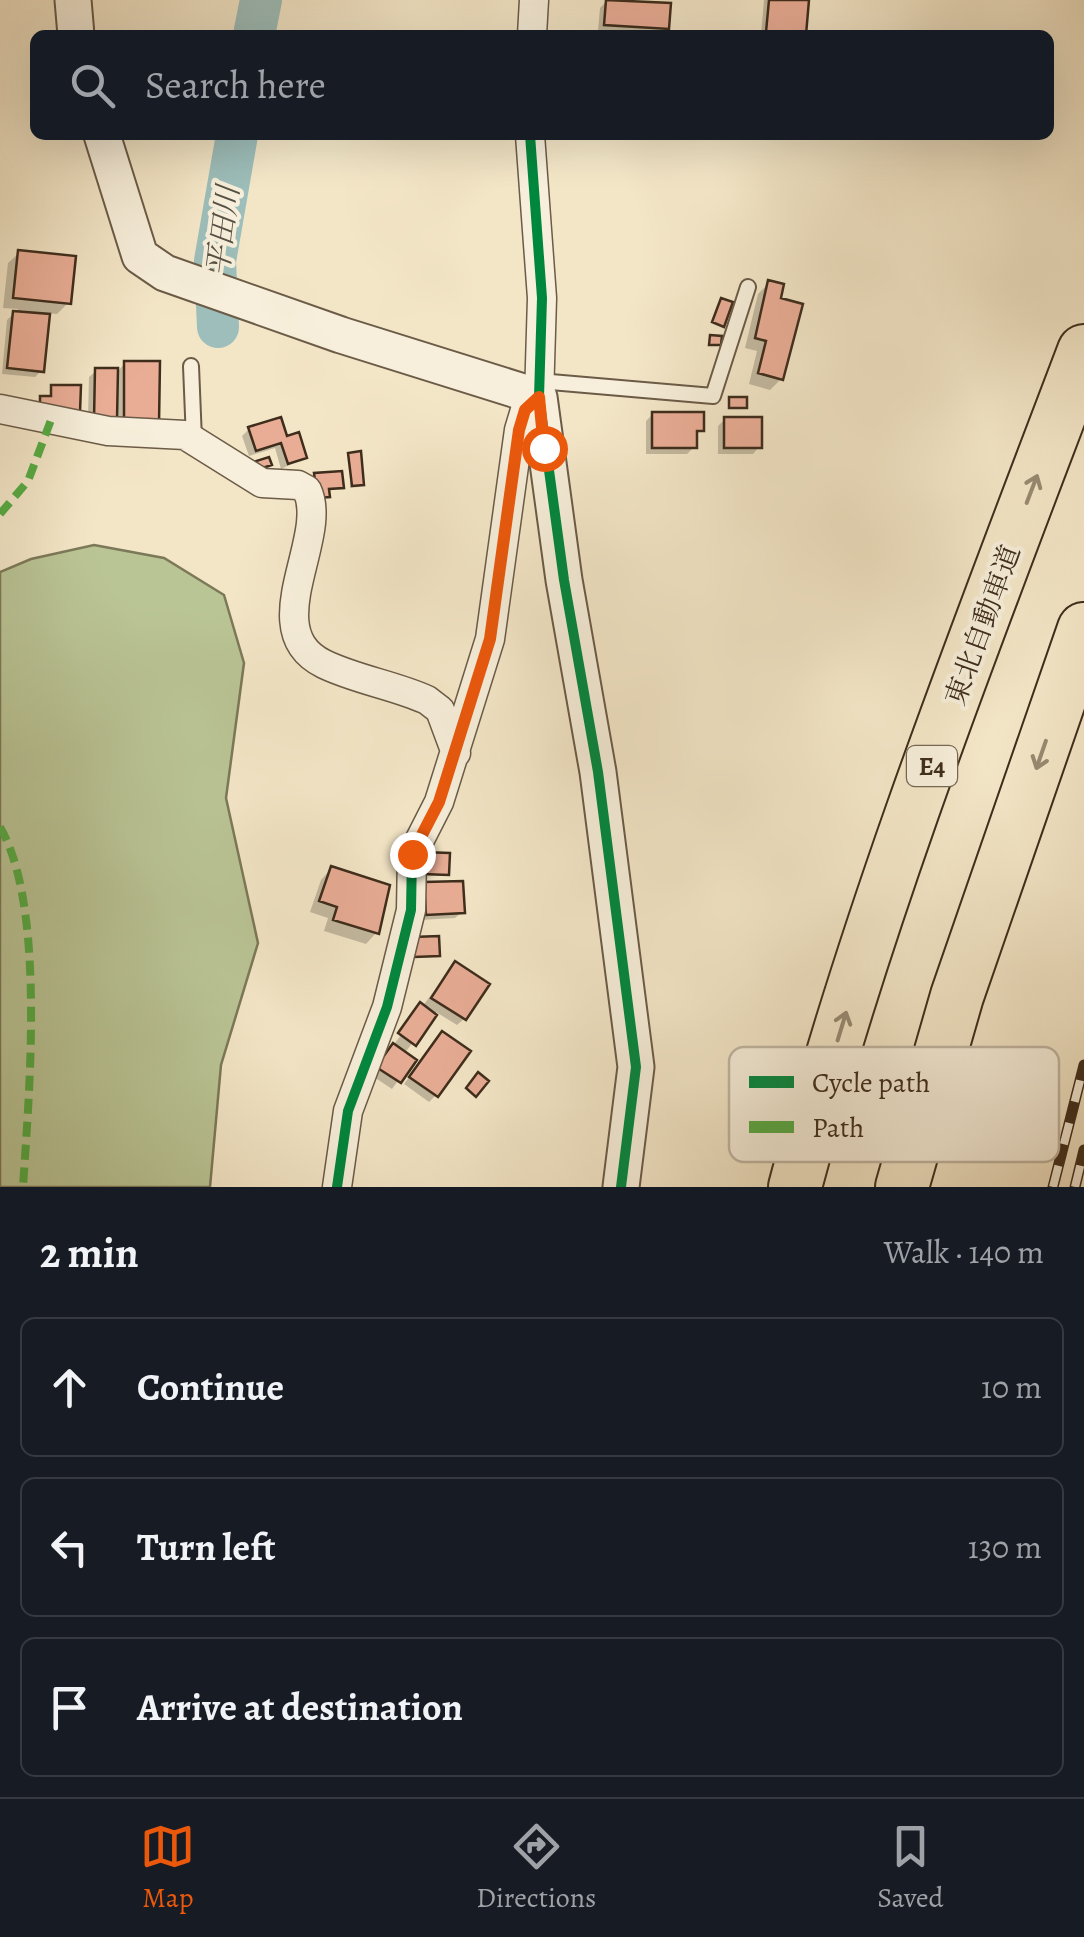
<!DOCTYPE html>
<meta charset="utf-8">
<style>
body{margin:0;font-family:Alegreya,"Noto Serif JP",serif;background:#20242c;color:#f1f3f6}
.stop{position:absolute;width:30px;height:30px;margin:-22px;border:8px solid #ea580c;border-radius:50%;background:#fff}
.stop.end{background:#ea580c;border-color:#fff;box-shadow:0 2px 10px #0008}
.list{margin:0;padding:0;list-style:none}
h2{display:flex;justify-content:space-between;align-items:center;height:130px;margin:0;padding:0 40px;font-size:42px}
h2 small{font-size:32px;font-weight:400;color:#9ea1a6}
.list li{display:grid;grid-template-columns:65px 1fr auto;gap:30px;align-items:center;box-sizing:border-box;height:140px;margin:0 20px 20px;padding:0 20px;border:2px solid #363941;border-radius:15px}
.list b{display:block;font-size:38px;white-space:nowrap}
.list em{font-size:32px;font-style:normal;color:#9ea1a6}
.icon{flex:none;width:55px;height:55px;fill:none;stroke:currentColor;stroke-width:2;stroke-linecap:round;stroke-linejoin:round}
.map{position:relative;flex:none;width:1084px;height:1187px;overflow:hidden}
.search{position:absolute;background:#171b24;box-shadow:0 10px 40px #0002;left:30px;right:30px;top:30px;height:110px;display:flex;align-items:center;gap:25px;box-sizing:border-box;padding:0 35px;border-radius:15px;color:#9ea1a6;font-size:38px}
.sheet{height:610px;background:#171b24}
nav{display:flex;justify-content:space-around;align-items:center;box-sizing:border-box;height:140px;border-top:2px solid #363941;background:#171b24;font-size:28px;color:#9ea1a6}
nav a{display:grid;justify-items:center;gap:5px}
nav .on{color:#ea580c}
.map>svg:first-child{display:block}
.green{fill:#bac596;stroke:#7c7959;stroke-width:2.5}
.shadow{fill:#0003}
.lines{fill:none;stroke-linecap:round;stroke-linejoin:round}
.river{stroke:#9dbeba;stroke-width:42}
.building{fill:#e9ad96;stroke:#3e2d1c;stroke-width:2.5}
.service-casing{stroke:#6b5b47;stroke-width:18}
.minor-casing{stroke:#6b5b47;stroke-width:31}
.tertiary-casing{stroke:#6b5b47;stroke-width:39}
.motorway-casing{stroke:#3e2d1c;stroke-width:56}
.service{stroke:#f7efdb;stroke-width:14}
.minor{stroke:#f7efdb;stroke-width:28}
.tertiary{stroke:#f7efdb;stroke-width:35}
.motorway{stroke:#f3e6c7;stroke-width:52}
.rail-casing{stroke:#3e2d1c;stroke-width:11}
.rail{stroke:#f7efdb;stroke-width:8;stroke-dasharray:22;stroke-linecap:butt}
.quiet{stroke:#55ab43;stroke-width:8;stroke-dasharray:15 8;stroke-linecap:butt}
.cycleway-casing{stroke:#f7efdb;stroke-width:16}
.cycleway{stroke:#00873e;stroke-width:10}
.oneway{stroke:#988a72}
.route{stroke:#ea580c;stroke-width:12}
.labels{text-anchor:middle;stroke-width:8;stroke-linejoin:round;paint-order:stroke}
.shield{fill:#f7efdb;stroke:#766755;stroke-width:2.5}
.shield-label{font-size:25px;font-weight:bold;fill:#3e2d1c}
.street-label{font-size:28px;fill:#3e2d1c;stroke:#f7efdb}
.water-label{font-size:30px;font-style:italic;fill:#565144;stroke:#f7efdb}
.key{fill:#f7efdb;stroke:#c0b5a2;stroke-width:2.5}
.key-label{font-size:28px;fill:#3e2d1c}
</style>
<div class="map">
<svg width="1084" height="1187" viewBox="0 0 1084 1187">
<rect width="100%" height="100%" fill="#f3e6c7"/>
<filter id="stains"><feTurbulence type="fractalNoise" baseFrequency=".002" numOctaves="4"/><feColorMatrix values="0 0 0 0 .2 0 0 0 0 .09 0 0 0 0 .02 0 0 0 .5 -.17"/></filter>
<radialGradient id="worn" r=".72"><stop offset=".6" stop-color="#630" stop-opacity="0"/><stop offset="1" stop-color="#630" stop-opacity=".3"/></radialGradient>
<path class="green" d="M94,545L164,558L224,595L244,663L226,798L258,943L221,1065L210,1187H0V572L31,559Z"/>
<path class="shadow" d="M764,0H807L803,34L761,35Z
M607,1L667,28L660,35L598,31L600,8Z
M19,253L68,303L57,314L47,313L42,370L35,377L2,374L7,320L18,309L3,308L8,263Z
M769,283L781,379L770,390L749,384L757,351L745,348L758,294Z
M125,363L157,364L118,429V415L111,422L88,417L89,377L96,371H118Z
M653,414L701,430L694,437V447L687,454H646V421Z
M725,419L759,447L753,454H718V426Z
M249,429L285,439L304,458L281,469L275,448L249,456L242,436Z
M350,455L362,484L359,487L350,488Z
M331,869L376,933L366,944L324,931L328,918L310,912L321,880Z
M418,892L462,912L455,918L420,920Z
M449,971L464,1019L457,1025L436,1012L404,1054L413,1060L392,1089L371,1075Z
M435,1041L436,1095L429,1102L404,1084Z"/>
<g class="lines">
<path class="river" d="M254,35L261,0
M218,327L215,261L237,135"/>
</g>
<path class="building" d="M606,0L671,3L669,29L604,25Z
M769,0H809L806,35L766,32Z
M18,250L76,256L71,304L13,298Z
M768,280L784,284L781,298L803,304L783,380L758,373L766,341L755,338Z
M721,298L733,302L724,327L712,322Z
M13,311L50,314L44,372L7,368Z
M710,335L722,336L721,345H709Z
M124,361H160L159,424L124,423Z
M95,368H118L117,420H94Z
M51,385H81L80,412H40V396H51Z
M729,397H747V408H729Z
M652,412H704V431H697V448H652Z
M281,417L287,436L299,432L307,458L288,464L281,443L256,451L248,427Z
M724,417H762V448H724Z
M361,451L364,485L352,486L348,453Z
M269,457L272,465L253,471L250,463Z
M342,471L344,488L329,489L330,497L317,498L314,473Z
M421,852L450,853L449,875L421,874Z
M331,866L390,885L379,934L333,920L337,907L319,901Z
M463,881L465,913L426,915L424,882Z
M439,936L440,956L414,957L413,937Z
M455,961L490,984L466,1020L431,998Z
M420,1002L437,1015L416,1046L398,1033Z
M442,1031L471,1051L438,1097L409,1077Z
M393,1043L417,1060L401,1083L376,1067Z
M478,1072L489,1081L476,1097L466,1088Z"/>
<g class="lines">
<defs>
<path id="service" d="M191,366L194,440
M539,381L713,396L748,287"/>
<path id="minor" d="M532,35L534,0
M0,409L108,431L185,435L262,483L298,485L307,490C330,538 255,630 324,664C357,680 394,685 427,700L440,710L456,753
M337,1187L348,1111L387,1007L411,910L412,855L439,802L490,639L519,430L525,410L539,397L542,298L530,135"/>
<path id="tertiary" d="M73,0L76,35
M102,135L140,256L165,273L341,335L539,397L564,580L598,772L636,1067L621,1187"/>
<path id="motorway" d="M795,1187C869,906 981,623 1084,351
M902,1187L957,996L1084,629"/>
</defs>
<use href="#service" class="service-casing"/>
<use href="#minor" class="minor-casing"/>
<use href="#tertiary" class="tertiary-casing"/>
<use href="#motorway" class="motorway-casing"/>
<use href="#service" class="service"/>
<use href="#minor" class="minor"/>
<use href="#tertiary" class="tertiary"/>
<use href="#motorway" class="motorway"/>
<defs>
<path id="rail" d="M1053,1187L1084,1065
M1075,1187L1084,1150"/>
</defs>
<use href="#rail" class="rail-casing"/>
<use href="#rail" class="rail"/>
<path class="quiet" d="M0,514L28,481L51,420
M0,827C46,907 29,1094 23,1187"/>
<defs>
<path id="cycleway" d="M530,135L542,298L539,397L564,580L598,772L636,1067L621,1187
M337,1187L348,1111L387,1007L411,910L412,855L439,802L490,639L519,430L525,410L539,397"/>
</defs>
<use href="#cycleway" class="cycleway-casing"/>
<use href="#cycleway" class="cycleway"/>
</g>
<defs><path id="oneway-shaft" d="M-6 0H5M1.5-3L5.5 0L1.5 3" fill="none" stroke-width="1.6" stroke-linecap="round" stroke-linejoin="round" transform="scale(2.5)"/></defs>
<g class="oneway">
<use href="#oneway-shaft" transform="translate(1032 489) rotate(-69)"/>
<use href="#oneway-shaft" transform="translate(1041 755) rotate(109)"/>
<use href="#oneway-shaft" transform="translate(842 1026) rotate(-73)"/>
</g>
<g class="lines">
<path class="route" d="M412,854L439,802L490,639L519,430L525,410L539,397L544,448"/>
</g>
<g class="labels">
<rect class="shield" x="907" y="746" width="50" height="40" rx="8"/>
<g class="shield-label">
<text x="932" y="775">E4</text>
</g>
<g class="street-label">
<text transform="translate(982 625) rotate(-70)" y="10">東北自動車道</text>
</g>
<g class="water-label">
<text transform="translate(223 231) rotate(-83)" y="10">平田川</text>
</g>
</g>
<rect x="729" y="1047" width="330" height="115" rx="15" class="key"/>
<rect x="749" y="1076" width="45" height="12" fill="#00873e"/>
<rect x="749" y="1121" width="45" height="12" fill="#55ab43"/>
<g class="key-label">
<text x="812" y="1092">Cycle path</text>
<text x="812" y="1137">Path</text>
</g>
<rect width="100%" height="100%" filter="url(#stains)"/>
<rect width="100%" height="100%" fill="url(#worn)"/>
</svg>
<div class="stop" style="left:544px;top:448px"></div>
<div class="stop end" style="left:412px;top:854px"></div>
<div class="search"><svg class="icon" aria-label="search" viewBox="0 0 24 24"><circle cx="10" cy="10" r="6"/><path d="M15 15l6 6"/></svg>Search here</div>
</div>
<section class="sheet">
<h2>2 min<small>Walk · 140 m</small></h2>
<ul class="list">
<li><svg class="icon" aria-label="ahead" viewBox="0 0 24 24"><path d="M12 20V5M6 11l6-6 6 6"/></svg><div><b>Continue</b></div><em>10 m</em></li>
<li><svg class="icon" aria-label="left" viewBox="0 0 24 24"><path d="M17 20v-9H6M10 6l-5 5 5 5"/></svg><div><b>Turn left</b></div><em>130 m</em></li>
<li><svg class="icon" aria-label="arrive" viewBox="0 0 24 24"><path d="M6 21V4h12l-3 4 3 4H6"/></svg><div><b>Arrive at destination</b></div></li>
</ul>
</section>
<nav>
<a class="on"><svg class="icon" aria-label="map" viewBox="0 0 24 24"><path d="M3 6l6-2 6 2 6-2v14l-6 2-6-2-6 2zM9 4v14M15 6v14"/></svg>Map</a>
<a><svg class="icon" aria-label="directions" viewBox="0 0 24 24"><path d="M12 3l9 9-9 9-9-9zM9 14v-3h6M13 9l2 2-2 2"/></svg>Directions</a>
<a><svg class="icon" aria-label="saved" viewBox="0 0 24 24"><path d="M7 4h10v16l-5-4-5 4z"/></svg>Saved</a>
</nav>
